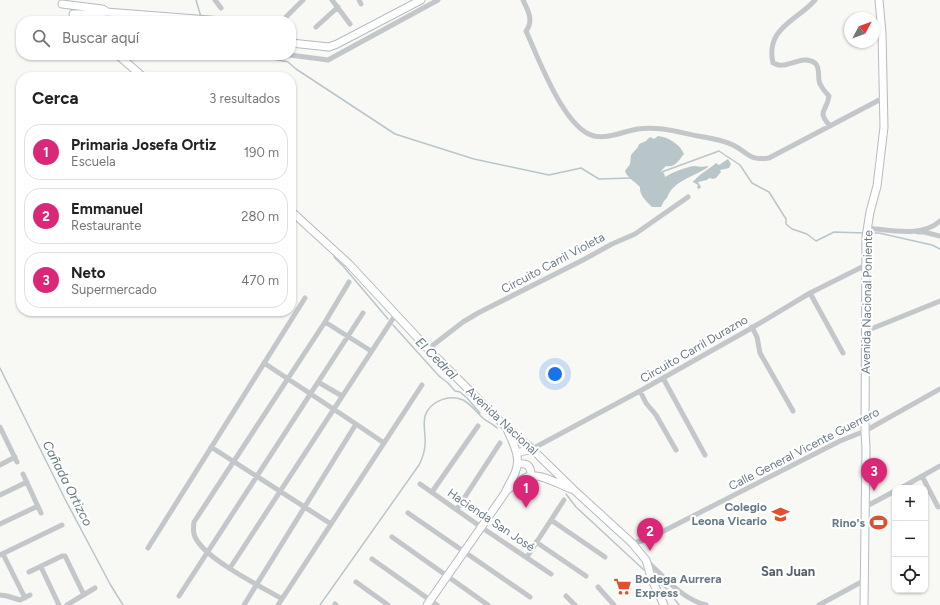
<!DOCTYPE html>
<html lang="es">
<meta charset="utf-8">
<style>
body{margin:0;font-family:Figtree,sans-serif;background:#f2f2f2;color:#222}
.controls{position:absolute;right:12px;bottom:12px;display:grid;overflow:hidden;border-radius:8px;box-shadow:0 1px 3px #0004}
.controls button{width:36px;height:36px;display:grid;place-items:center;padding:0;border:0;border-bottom:1px solid #e0e0e0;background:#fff;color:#222;font:20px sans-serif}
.compass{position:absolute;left:844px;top:12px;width:36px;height:36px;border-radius:50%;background:#fff;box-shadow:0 1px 3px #0004;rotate:49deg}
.you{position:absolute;left:555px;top:374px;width:14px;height:14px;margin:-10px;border:3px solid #fff;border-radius:50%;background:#1a73e8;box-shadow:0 0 0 6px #1a73e833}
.badge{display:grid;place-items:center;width:26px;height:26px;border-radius:50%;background:#db2777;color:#fff;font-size:13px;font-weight:700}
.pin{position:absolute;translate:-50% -33px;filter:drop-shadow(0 1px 2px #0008)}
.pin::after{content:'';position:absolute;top:21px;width:14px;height:12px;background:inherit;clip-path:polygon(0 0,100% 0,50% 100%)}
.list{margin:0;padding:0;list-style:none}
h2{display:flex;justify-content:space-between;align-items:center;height:52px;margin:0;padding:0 16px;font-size:17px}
h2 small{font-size:13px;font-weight:400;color:#767676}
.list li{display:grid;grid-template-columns:26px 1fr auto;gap:12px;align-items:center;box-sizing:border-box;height:56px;margin:0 8px 8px;padding:0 8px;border:1px solid #e0e0e0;border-radius:16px}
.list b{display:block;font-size:15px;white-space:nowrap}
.list p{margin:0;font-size:13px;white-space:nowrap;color:#767676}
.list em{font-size:13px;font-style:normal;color:#767676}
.icon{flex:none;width:22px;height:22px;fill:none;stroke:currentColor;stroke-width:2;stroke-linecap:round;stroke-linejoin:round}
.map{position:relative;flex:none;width:940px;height:605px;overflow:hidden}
.search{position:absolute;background:#fff;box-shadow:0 1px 3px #0004;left:16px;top:16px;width:280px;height:44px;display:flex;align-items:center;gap:10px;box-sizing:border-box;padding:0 14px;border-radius:16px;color:#767676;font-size:15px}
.panel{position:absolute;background:#fff;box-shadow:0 1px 3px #0004;left:16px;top:72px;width:280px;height:244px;border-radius:16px}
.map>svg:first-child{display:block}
.water{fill:#b9c6c9}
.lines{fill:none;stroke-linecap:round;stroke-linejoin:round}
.stream{stroke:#b9c6c9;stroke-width:1.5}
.secondary-casing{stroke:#b5bbbf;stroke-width:9}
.street{stroke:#c3c7ca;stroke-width:5}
.secondary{stroke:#fff;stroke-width:7}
.labels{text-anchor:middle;stroke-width:4;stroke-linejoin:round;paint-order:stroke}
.street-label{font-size:12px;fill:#677986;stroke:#fff}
.poi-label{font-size:12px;font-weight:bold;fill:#677986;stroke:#fff;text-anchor:end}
.water-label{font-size:13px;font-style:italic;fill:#637a81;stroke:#fff}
.neighbourhood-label{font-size:13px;font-weight:bold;fill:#55626b;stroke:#fff}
</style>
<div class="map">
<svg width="940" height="605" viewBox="0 0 940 605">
<rect width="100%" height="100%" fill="#f8f8f5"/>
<path class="water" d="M658,136C668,137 680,144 684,154C679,160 675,168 666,166L660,172L664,173L665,177C671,173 688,166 695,166C700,167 703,167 708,166V167C696,176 672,181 667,198L664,201L661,207H652C647,202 639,195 640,187C635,181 627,178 625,171L630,164L631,155L638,147L639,144L646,141L650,137L654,139Z
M728,159L731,164L729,168L720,170L721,172L716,178L713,179L709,178L707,180L698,182L701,187L699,189L697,188L698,185L693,182V181L695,180C698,175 711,168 716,163L719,165Z"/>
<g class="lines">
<path class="stream" d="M196,0L201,17
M253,55L288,62L296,69L395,134L474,159L549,175L581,168L599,179L632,178
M659,173L719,151L740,165L752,183L769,192L786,219V224L792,229L807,234L816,241L834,232L864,233
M870,233H879L932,245L940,249
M334,257L343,266L388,319
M393,325L439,376L448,383L455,391L460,392L467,398L480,413
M0,368L65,499L110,584L123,605
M566,494L576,507L644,570
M662,585L667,589L679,605
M320,605L419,465C423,457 426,447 425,438C425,431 423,424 425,416C430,401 449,394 463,400C471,404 477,413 484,419C488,422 493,424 497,428"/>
<defs>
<path id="secondary" d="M62,4L102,9L106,11
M73,14H97L106,12L222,21
M291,43L329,47L337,44L421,0
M118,55L143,77
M291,211L349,264L428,349L506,427L532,449L574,490L632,543L646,560L652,580L664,605
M517,453L532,449
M519,464C527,463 531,466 531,475
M506,491C513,486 522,477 531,476C541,474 561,485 571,489
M427,605L505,493C508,486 512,480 515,473C522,458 513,443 507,429
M864,605L866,448L865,431L866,237L870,212L877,186L884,127L882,33L879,0"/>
</defs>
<use href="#secondary" class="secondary-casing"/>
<path class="street" d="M215,0L221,8
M332,0L350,24
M359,0L361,4
M523,0C528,10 534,21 526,31C538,57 564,129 594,136C609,139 624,131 638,129C659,126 678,132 698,136C710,138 723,140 733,145C749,153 749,161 769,158L883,98
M815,0C797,21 765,28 773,63C776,64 779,66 782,65C792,65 805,55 815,63C821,68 817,78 820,84C822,88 826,93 829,96C827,112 816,110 830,126
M285,18L303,0
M316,27L338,7
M290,55L328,60L438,0
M867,228C889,230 922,238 940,221
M918,232H924L940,236
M810,293L843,353
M325,322L371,351
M752,327L757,337L760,353L793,411
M866,331L940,301
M428,349L463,322L478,313L583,260L612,244L635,234L688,197
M264,363L356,424
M663,378L705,455
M318,382L342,396
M640,391L646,403L656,415L676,450
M0,427L17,462
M211,447L331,524
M532,449L640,391L750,329L810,293L866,265
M0,465L15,457
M23,474L41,513
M922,476L938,507
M420,484L481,527L551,574
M901,488L940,466
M432,492L478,426
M0,495L27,482
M865,507L895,491
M457,509L500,443
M408,513L530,597
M551,520L605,557
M0,524L38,506
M392,537L488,605
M536,542L586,576
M632,543L646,540L840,441L865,431L940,389
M148,548L305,298
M3,554L25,598
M0,555L62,525
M527,557L564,500
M372,559L437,605
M646,560C664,577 682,599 706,605
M41,567L59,605
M230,568L396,314
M29,572L62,556H65L84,595
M356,582L388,605
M598,587L614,605
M0,595L7,596L20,600L30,595
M179,596L363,313
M566,596L575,605
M282,599C260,586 212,562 198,542C193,536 193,530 194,522L325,322L349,282
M335,604L336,605
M67,605L95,588
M244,605L356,424L384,443
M278,605L422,385
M819,605L865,580"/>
<use href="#secondary" class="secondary"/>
</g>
<defs>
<symbol id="school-bare" viewBox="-9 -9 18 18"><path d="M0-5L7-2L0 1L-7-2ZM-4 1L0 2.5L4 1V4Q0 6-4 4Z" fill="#e24f2b" stroke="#fff" stroke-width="2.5" paint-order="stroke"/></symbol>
<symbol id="stadium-bare" viewBox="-9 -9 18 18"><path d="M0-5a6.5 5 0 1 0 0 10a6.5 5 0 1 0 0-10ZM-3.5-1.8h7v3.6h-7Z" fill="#e24f2b" stroke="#fff" stroke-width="2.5" paint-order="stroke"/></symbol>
<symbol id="supermarket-bare" viewBox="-9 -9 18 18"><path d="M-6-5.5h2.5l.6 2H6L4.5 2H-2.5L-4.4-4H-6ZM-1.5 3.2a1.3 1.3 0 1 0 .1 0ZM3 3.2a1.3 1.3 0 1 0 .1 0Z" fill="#e24f2b" stroke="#fff" stroke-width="2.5" paint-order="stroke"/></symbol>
</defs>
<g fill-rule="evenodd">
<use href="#school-bare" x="768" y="502" width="25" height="25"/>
<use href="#stadium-bare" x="866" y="510" width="25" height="25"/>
<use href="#supermarket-bare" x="610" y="574" width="25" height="25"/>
</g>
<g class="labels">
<g class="street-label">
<text transform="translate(553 263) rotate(-28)" y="4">Circuito Carril Violeta</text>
<text transform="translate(867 302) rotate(-89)" y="4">Avenida Nacional Poniente</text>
<text transform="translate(694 349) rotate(-30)" y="4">Circuito Carril Durazno</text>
<text transform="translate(502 421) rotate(43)" y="4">Avenida Nacional</text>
<text transform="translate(804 449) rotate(-27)" y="4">Calle General Vicente Guerrero</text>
<text transform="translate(491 520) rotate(34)" y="4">Hacienda San José</text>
</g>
<g class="poi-label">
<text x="767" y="511">Colegio<tspan x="767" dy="14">Leona Vicario</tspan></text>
<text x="865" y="527">Rino's</text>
<text x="635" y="583" text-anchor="start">Bodega Aurrera<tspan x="635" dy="14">Express</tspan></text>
</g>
<g class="water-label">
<text transform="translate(437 358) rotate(45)" y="5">El Cedral</text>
<text transform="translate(68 483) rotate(63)" y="5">Cañada Ortizco</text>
</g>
<g class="neighbourhood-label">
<text x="788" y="576">San Juan</text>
</g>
</g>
</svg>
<div class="controls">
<button>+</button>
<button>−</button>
<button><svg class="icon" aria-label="locate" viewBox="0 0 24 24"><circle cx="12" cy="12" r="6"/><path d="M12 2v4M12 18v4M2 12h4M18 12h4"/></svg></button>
</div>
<svg class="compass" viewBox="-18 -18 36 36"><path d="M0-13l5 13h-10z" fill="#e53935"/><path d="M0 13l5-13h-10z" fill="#767676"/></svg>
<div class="you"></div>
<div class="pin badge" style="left:526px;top:508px">1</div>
<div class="pin badge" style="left:650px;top:551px">2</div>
<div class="pin badge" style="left:874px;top:491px">3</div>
<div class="search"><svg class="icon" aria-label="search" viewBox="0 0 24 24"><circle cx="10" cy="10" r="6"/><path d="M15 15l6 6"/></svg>Buscar aquí</div>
<section class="panel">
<h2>Cerca<small>3 resultados</small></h2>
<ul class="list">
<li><span class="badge">1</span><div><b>Primaria Josefa Ortiz</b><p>Escuela</p></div><em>190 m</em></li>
<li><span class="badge">2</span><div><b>Emmanuel</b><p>Restaurante</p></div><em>280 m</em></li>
<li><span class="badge">3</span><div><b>Neto</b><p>Supermercado</p></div><em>470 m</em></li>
</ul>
</section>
</div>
